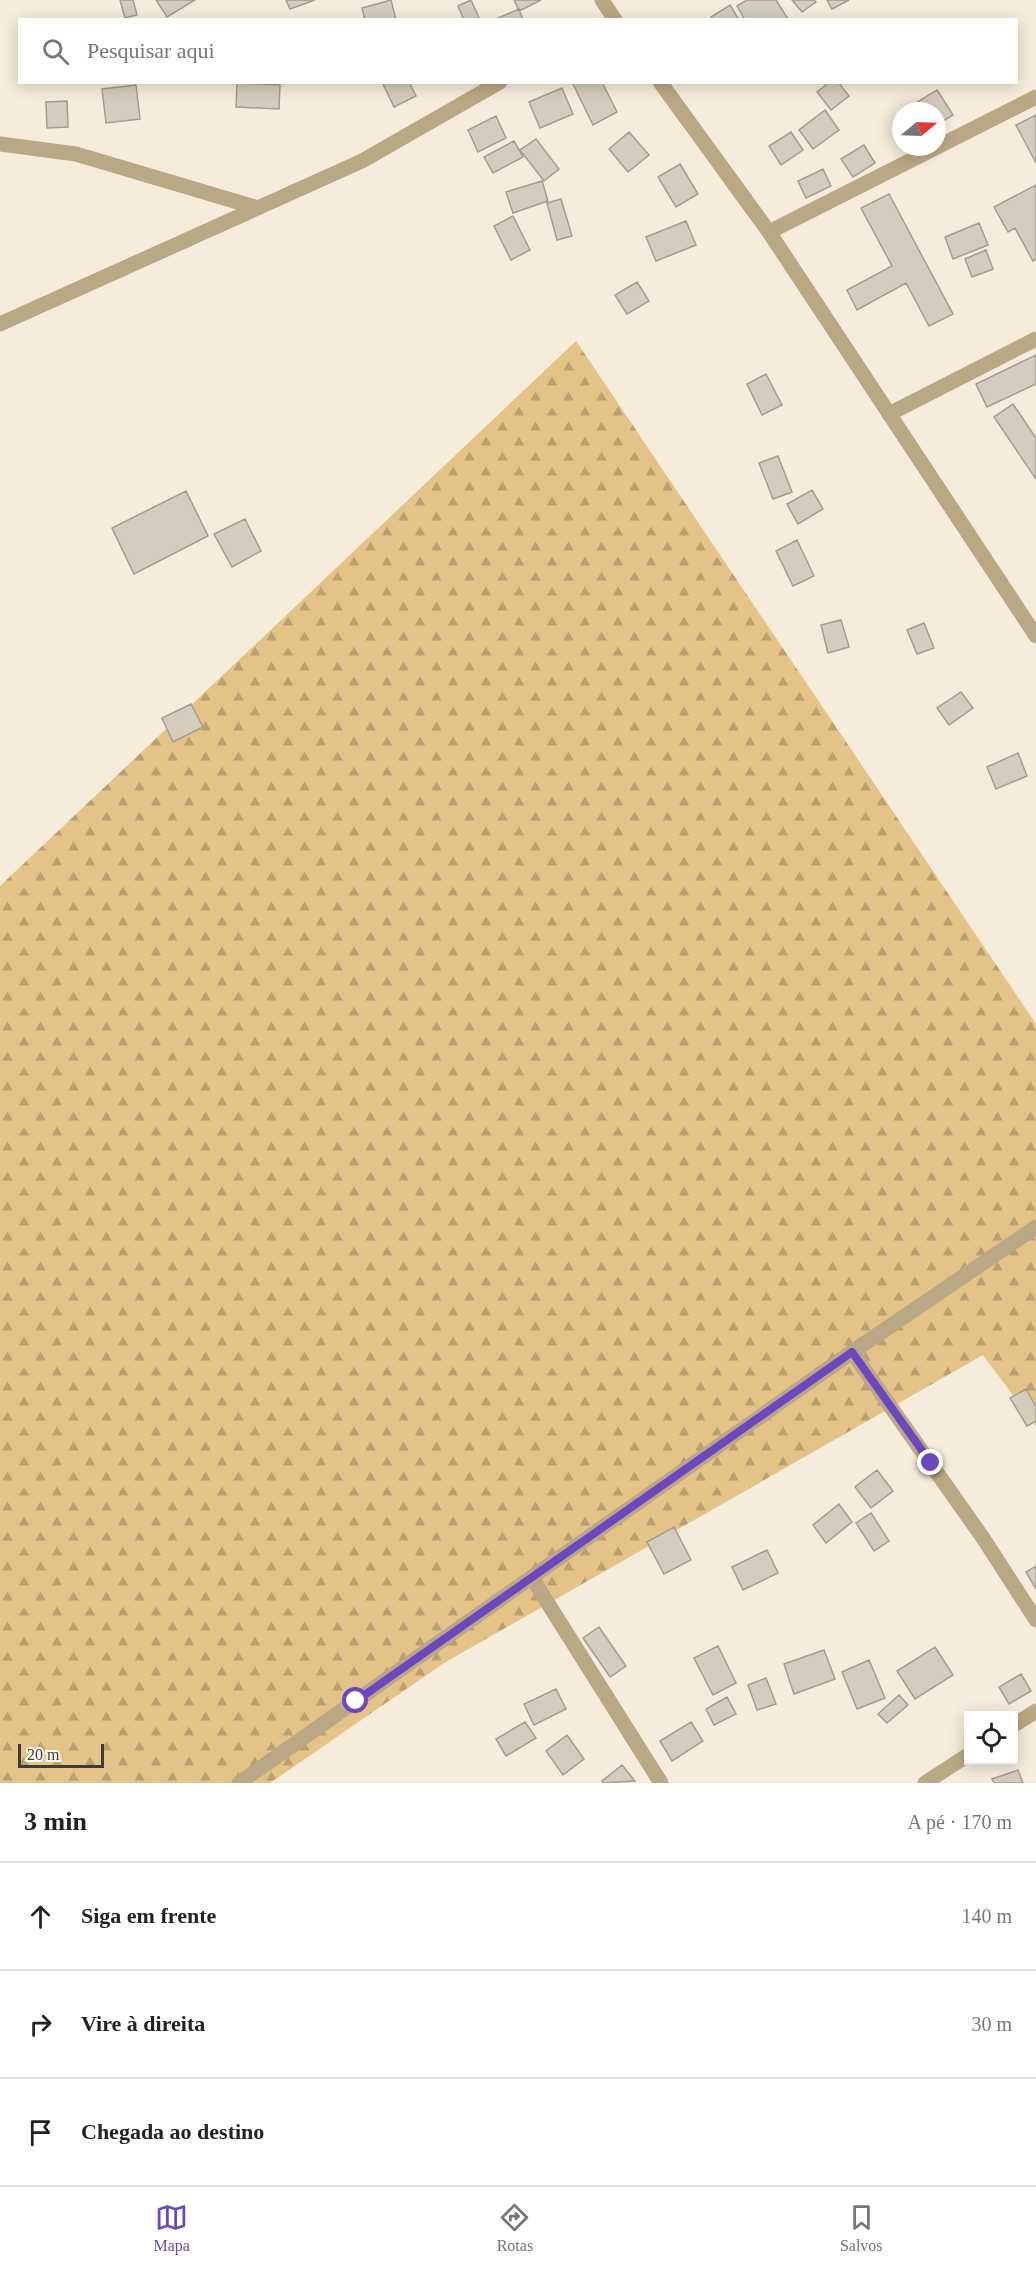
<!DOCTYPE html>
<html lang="pt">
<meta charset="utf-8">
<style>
body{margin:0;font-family:"Times New Roman",serif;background:#f6f6f6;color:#222}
.controls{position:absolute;right:18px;bottom:18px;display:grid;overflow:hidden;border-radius:0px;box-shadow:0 3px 15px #0003}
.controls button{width:54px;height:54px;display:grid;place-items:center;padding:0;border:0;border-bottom:2px solid #e0e0e0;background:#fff;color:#222;font:30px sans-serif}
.compass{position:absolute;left:892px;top:102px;width:54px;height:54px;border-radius:50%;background:#fff;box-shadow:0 3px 15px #0003;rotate:71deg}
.scale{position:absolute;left:18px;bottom:15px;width:86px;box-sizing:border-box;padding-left:6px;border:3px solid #3e3b35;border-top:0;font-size:16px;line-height:21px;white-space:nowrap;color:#3e3b35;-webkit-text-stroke:4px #fffaf0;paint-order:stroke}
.stop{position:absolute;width:18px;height:18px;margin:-14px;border:4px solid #6b47c0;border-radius:50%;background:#fff}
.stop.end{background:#6b47c0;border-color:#fff;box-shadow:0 2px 6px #0008}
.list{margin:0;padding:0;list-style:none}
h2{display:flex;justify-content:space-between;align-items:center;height:78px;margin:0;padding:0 24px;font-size:26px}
h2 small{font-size:20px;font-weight:400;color:#767676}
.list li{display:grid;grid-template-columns:39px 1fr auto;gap:18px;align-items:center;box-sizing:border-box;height:108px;padding:0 24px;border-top:2px solid #e0e0e0}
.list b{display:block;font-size:22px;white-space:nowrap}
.list em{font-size:20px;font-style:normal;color:#767676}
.icon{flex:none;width:33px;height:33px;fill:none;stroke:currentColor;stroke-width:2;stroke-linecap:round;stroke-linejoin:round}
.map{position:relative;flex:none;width:1036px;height:1783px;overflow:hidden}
.search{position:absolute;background:#fff;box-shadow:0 3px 15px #0003;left:18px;right:18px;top:18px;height:66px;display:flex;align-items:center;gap:15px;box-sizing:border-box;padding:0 21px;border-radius:0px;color:#767676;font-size:22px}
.sheet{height:402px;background:#fff}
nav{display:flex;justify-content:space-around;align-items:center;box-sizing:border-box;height:84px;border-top:2px solid #e0e0e0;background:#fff;font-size:16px;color:#767676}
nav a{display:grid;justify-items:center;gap:3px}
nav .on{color:#6b47c0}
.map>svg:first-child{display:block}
.forest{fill:url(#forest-firs)}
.building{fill:#d4ccbd;stroke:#a49c8e;stroke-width:1.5}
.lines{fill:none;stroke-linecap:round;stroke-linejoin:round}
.minor{stroke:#baa785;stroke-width:15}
.tertiary{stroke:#baa785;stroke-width:15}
.route{stroke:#6b47c0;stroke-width:8}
</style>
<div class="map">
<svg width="1036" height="1783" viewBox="0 0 1036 1783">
<defs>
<pattern id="forest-firs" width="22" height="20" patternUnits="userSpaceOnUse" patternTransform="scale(1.5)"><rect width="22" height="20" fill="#e3c388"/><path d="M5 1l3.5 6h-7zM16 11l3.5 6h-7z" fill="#b9a070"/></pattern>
</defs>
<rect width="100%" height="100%" fill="#f5ecdc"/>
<path class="forest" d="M576,341L1036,1024V1426L983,1355L444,1663L270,1783H0V886Z"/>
<path class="building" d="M120,0H133L137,15L125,18Z
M156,0H195L167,17Z
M286,0H315L290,9Z
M391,0L396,20H365L362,8Z
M471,0L480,20H464L458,6Z
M514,0H541L519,11Z
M747,0H776L788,19L745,20L737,6Z
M792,0H814L816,2L802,12Z
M827,0H849L832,9Z
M730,5L739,20H713L711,17Z
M519,9L523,20H496V19Z
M382,82H409L416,96L394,107Z
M572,82H602L617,112L593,125Z
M830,82H838L849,96L831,110L817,92Z
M237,83L280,85L279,109L236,107Z
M136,85L140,119L106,123L102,89Z
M562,88L573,114L540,128L529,102Z
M937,90L953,115L937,125V111H911L909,107Z
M67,101L68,127L47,128L46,102Z
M825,110L839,130L813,149L799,130Z
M1036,115V163L1016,125Z
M496,116L506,138L478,152L468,130Z
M629,132L649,155L628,172L609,149Z
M791,132L803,150L781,165L769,146Z
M536,139L559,169L544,181L520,150Z
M514,141L523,157L493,173L484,157Z
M864,145L875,163L853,177L841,159Z
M680,164L698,194L676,207L658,177Z
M823,169L831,186L806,198L798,181Z
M542,181L548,201L513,213L506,192Z
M1036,185V259L1033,261L1015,228L1008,232L994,207Z
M889,194L953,314L929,326L906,283L857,310L847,290L892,266L861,208Z
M561,199L572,236L557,240L547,203Z
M513,216L530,250L511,260L494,226Z
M686,221L696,245L656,261L646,237Z
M979,223L988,245L953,259L945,237Z
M986,250L993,269L972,277L965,259Z
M637,282L649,301L627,314L615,295Z
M1036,355V384L987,407L976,384Z
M766,374L782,405L762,415L747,384Z
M1013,404L1036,438V479L994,417Z
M778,456L792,492L773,499L759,463Z
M812,490L823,509L798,524L787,504Z
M186,491L208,536L134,574L112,528Z
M245,519L261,551L232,567L214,534Z
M797,540L814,576L793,586L776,551Z
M841,620L849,647L828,653L821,625Z
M924,623L934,648L917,654L907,630Z
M961,692L973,708L949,725L937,708Z
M191,704L203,727L173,742L162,718Z
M1018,753L1027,776L996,789L987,767Z
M1026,1389L1036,1407V1421L1027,1426L1010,1398Z
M877,1470L893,1491L871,1508L855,1487Z
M839,1504L852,1522L826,1543L813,1525Z
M871,1513L889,1541L874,1551L856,1523Z
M674,1527L691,1560L664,1574L647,1542Z
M767,1550L778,1573L743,1590L732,1567Z
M1036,1566V1589L1026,1572Z
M599,1627L626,1666L610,1677L583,1638Z
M718,1646L736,1683L713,1695L694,1658Z
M935,1647L953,1675L915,1699L897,1671Z
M824,1650L835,1679L794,1694L784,1664Z
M869,1660L885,1698L857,1709L842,1672Z
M1021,1674L1031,1691L1009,1704L999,1687Z
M766,1678L776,1704L757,1710L748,1685Z
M556,1689L566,1709L534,1725L524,1704Z
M899,1695L908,1705L887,1723L878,1714Z
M727,1697L736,1714L714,1725L706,1709Z
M525,1722L536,1738L506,1756L496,1739Z
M691,1722L703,1741L672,1761L660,1741Z
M567,1735L584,1759L563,1775L546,1751Z
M622,1765L635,1781L603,1783L602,1781Z
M1018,1770L1023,1783H994L992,1779Z"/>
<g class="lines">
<path class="minor" d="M0,144L76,154L258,208
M769,232L1036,97
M0,324L362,161L500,82
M889,414L1036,339
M852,1352L983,1538L1036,1620
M532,1578L661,1783
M1014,1725L1036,1711
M239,1783L852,1352L1036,1227
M925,1783L968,1755"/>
<path class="tertiary" d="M602,0L615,20
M660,82L769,232L1036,636"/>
</g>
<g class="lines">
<path class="route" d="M356,1701L852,1352L931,1463"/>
</g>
</svg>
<div class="controls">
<button><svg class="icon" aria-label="locate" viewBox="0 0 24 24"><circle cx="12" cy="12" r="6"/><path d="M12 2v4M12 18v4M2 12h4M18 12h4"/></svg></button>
</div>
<svg class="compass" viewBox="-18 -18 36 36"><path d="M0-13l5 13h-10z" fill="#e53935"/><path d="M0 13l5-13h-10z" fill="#767676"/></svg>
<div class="scale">20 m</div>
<div class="stop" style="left:356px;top:1701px"></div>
<div class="stop end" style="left:931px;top:1463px"></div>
<div class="search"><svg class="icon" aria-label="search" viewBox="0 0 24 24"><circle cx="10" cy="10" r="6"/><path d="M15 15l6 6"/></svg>Pesquisar aqui</div>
</div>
<section class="sheet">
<h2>3 min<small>A pé · 170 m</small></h2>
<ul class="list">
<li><svg class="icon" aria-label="ahead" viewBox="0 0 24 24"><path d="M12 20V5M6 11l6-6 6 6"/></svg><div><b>Siga em frente</b></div><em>140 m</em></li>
<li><svg class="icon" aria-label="right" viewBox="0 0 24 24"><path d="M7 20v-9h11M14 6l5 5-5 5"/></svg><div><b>Vire à direita</b></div><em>30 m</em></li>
<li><svg class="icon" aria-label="arrive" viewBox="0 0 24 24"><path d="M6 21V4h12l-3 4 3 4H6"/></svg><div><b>Chegada ao destino</b></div></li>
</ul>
</section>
<nav>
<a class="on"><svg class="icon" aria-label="map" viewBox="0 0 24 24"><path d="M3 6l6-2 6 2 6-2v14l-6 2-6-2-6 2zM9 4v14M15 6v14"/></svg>Mapa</a>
<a><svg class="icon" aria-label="directions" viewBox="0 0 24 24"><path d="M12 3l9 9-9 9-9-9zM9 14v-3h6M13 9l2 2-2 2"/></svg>Rotas</a>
<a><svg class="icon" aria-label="saved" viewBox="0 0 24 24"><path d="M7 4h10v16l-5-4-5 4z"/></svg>Salvos</a>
</nav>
